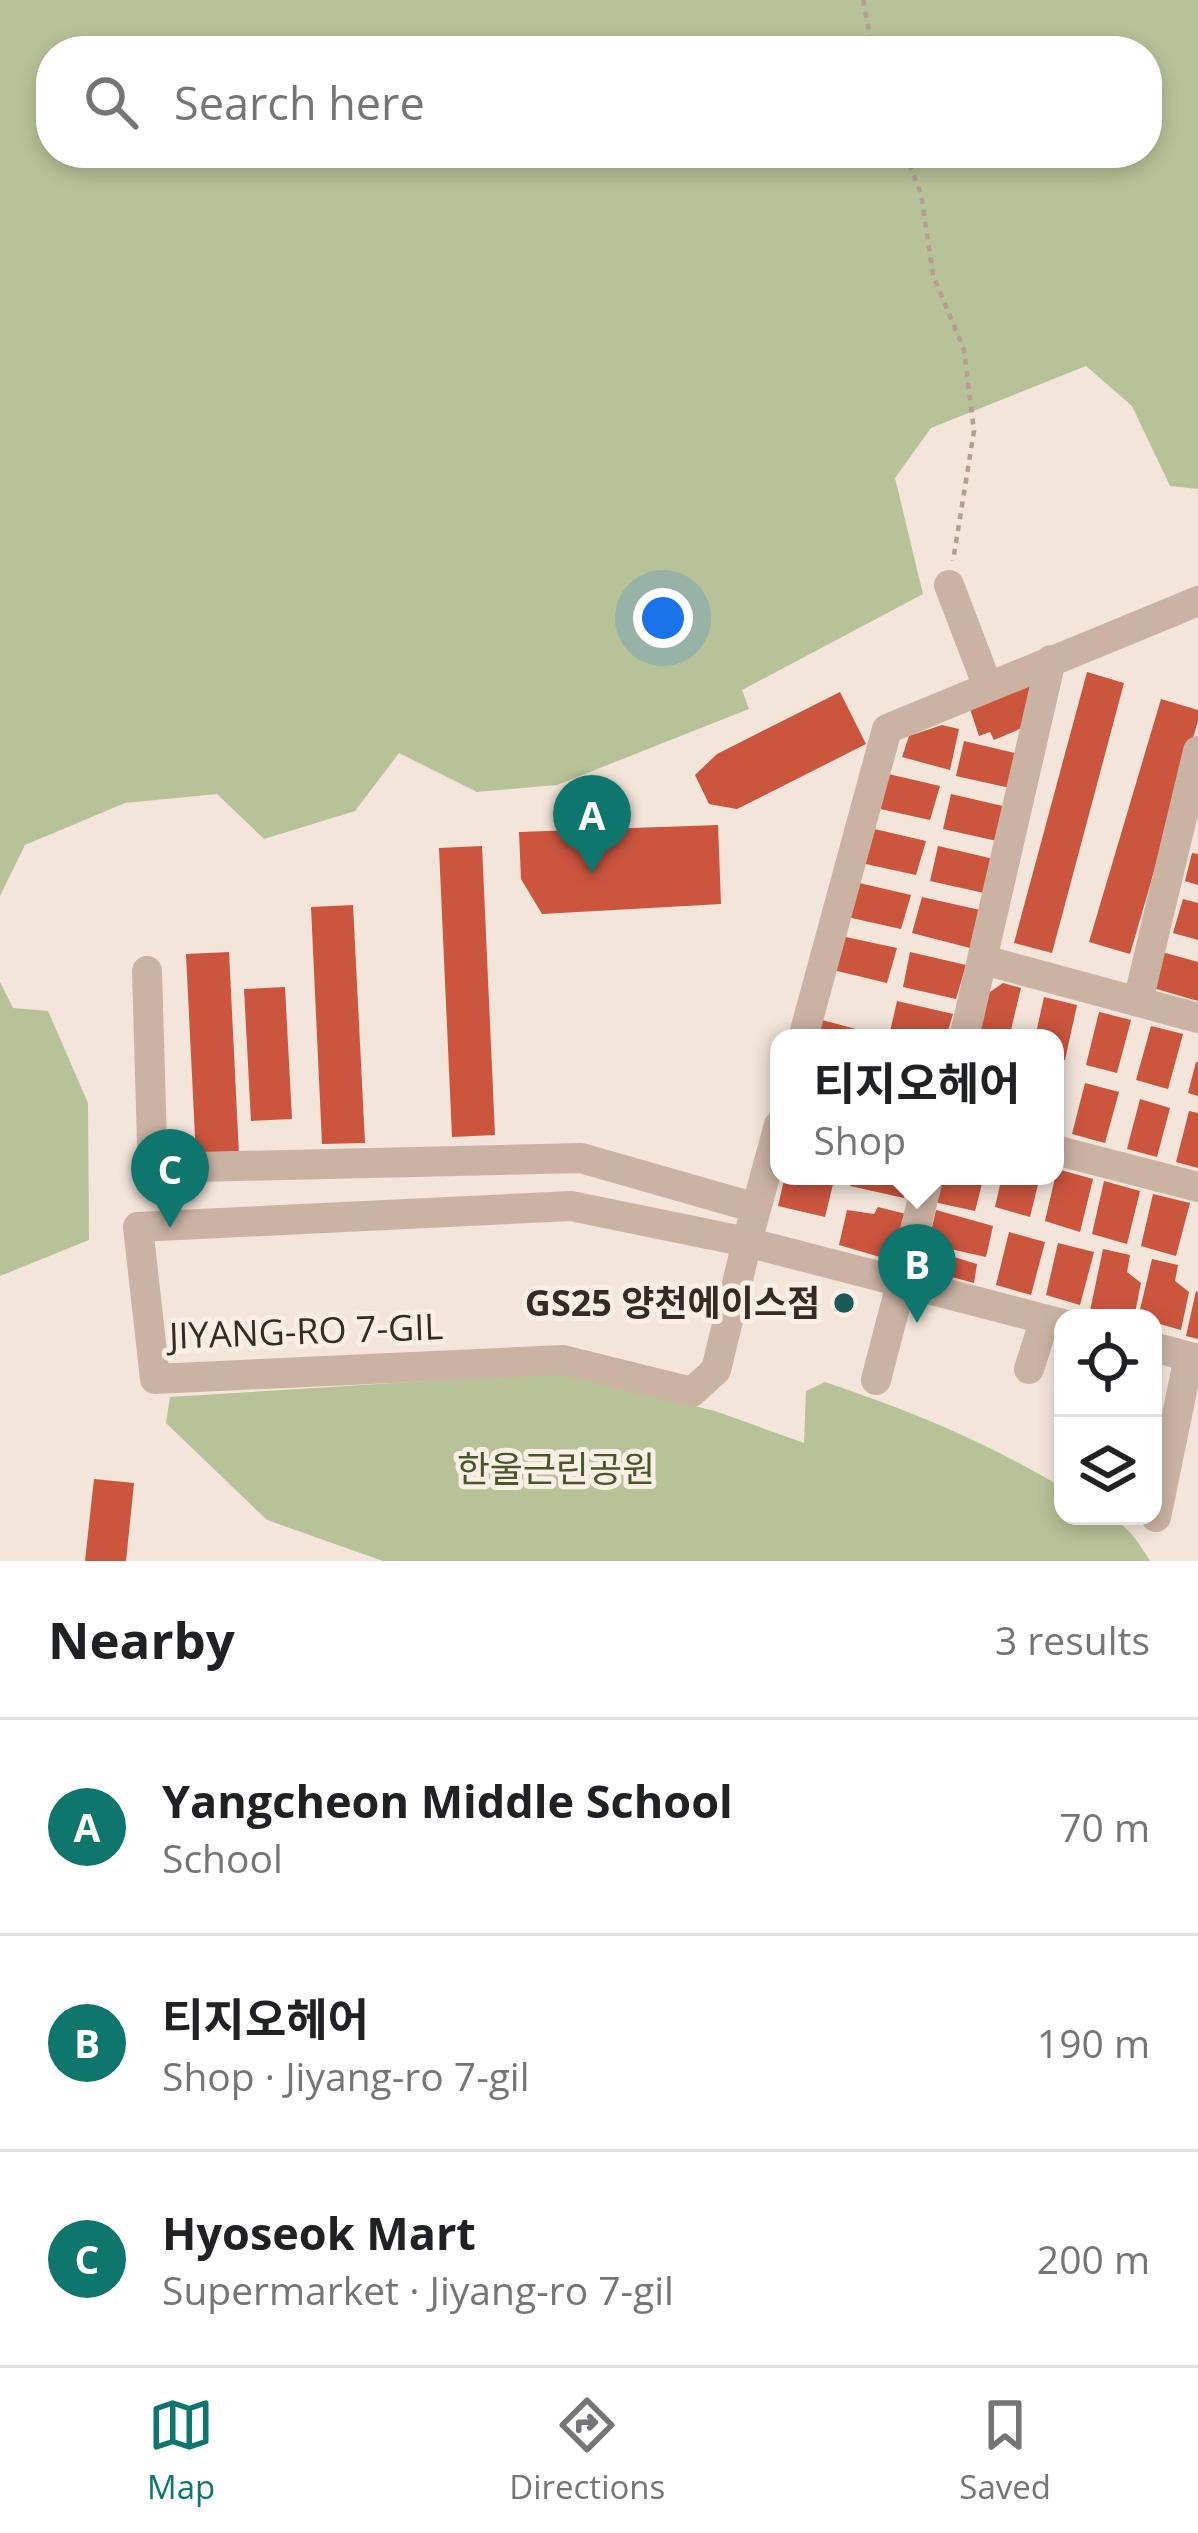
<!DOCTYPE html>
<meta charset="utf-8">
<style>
body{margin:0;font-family:"Open Sans","Noto Sans KR",sans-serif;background:#f6f6f6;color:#202124}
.controls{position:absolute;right:36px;bottom:36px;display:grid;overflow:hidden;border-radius:24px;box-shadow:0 6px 18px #0003}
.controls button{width:108px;height:108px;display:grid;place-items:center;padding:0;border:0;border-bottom:3px solid #e0e0e0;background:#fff;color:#202124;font:60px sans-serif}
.you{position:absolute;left:663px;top:618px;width:42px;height:42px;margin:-30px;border:9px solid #fff;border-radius:50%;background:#1a73e8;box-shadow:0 0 0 18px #1a73e833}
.badge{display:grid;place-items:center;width:78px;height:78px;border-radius:50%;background:#0f766e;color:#fff;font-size:39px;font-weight:700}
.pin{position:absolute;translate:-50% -99px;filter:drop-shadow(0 3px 6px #0008)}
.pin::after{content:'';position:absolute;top:63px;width:42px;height:36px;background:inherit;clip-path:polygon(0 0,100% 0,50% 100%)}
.popup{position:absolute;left:770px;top:1029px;width:294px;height:156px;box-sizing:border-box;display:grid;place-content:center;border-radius:24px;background:#fff;filter:drop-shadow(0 3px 9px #0005);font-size:39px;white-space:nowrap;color:#757577}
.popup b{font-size:45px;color:#202124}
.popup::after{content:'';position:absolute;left:50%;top:100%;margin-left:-24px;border:24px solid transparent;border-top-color:#fff}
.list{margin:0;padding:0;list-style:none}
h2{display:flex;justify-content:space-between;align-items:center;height:156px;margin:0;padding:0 48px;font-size:51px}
h2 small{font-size:39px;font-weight:400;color:#757577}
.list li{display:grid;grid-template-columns:78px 1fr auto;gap:36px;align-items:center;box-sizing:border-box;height:216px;padding:0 48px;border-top:3px solid #e0e0e0}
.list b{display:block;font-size:45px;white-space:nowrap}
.list p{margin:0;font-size:39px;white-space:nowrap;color:#757577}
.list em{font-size:39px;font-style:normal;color:#757577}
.icon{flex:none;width:66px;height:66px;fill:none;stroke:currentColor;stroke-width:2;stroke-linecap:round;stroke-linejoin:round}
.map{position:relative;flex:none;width:1198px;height:1561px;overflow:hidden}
.search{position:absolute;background:#fff;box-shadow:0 6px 18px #0003;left:36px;right:36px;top:36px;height:132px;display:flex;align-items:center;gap:30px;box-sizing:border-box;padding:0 42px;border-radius:48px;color:#757577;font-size:45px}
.sheet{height:804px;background:#fff}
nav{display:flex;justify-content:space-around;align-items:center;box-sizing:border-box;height:168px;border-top:3px solid #e0e0e0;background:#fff;font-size:33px;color:#757577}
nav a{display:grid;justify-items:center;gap:6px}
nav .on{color:#0f766e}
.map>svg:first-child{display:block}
.green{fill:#b7c298;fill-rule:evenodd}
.building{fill:#cc553e}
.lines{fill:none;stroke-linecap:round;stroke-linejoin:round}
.path{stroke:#b79d8f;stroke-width:4.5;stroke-dasharray:6 6;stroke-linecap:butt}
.minor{stroke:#cbb3a4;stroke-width:30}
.poi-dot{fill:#1a5a59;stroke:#faefe5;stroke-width:4.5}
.labels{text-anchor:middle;stroke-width:10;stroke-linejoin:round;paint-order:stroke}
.poi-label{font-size:36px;font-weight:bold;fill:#362a26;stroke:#faefe5;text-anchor:end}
.street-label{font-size:36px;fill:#362a26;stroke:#faefe5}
.park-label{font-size:36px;fill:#495629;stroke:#faefe5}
</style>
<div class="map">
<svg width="1198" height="1561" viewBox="0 0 1198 1561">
<rect width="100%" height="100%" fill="#f3e5d9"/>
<path class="green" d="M0,0H1198V489L1170,486L1132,406L1086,366L931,428L895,478L923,594L742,690L749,709L557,785L477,792L399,753L355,811L264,839L217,794L125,803L25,845L0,896ZM51,51H1147V153H51Z
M0,982L13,1008L48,1011L88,1103L89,1240L0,1276Z
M556,1373L715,1411L804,1443L806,1391L825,1382C916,1413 980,1439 1063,1488V1516C1115,1516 1122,1515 1150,1561H383L267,1520L166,1423L170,1397Z"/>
<path class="building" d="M1087,672L1124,683L1052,953L1014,943Z
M1030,681L1029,725L994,740L990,732L979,736L969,706Z
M840,692L866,744L737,809L709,804L695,775L717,754Z
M1161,699L1198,710V721L1130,954L1089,942Z
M942,725L959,729L950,770L902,757L909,736Z
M964,741L1019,754L1010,788L956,776Z
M884,773L940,786L930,820L876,808Z
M951,794L1007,807L997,841L943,829Z
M718,825L721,904L542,914L521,879L519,832Z
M870,828L926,841L916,875L861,863Z
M482,846L495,1135L452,1137L439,848Z
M938,846L994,859L984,893L930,881Z
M1192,853L1198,854V885L1185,881Z
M855,882L911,895L901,929L847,917Z
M922,897L980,910L970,948L912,933Z
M1183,899L1198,903V940L1173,933Z
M353,905L365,1143L322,1144L311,907Z
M841,936L897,948L887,983L833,970Z
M229,952L239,1155L196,1157L186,954Z
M910,952L966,965L956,999L903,987Z
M1162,952L1198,962V1001L1153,988Z
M1003,983L1021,988L1009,1038H976L987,994Z
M285,987L292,1119L251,1121L244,989Z
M1044,997L1077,1005L1065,1060L1055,1058V1038H1035Z
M897,1001L953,1014L946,1038L889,1036Z
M1099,1012L1131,1020L1117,1073L1086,1065Z
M822,1020L871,1033L870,1038H818Z
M1151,1026L1183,1034L1168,1089L1136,1080Z
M1196,1062H1198V1096L1188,1093Z
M1085,1083L1119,1092L1105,1143L1072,1134Z
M1140,1099L1170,1108L1157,1157L1127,1149Z
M1189,1111L1198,1113V1168L1176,1162Z
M1057,1169L1093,1179L1080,1232L1045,1221Z
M785,1176H835L825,1217L778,1206Z
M852,1176H910L904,1198L850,1186Z
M940,1176H984L975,1211L934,1202Z
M1002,1176H1040L1030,1217L995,1207Z
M1104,1181L1140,1191L1127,1244L1092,1234Z
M1153,1194L1190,1203L1176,1256L1141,1246Z
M878,1207L906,1214L895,1253L880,1257L839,1245L847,1210L874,1214Z
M936,1210L993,1226L986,1257L928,1244Z
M1009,1232L1045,1242L1031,1295L996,1285Z
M1058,1243L1094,1252L1080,1305L1046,1295Z
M924,1248L977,1264L974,1283L918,1268Z
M1103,1249L1130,1255L1127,1272L1141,1283L1134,1318L1090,1311Z
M1152,1259L1178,1265L1175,1281L1189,1292L1181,1330L1138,1318Z
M1196,1291L1198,1292V1339L1186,1336Z
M94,1479L134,1483L126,1561H85Z"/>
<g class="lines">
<path class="path" d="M863,0L873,51
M905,153L921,194L933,275L964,350L974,431L953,561"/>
<path class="minor" d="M949,585L988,687
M984,960L1198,1018
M147,971L152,1143L164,1159L197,1167L581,1158L756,1208
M1138,1001L1198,751
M803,1038L887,729L1198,601
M964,1038L1051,660
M779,1125L747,1242L1063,1324
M1055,1150L1198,1187
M571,1206L747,1242L716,1370L692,1392L563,1360L155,1379L138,1227Z
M1153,1347L1198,1359
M1029,1369L1045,1319
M876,1380L929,1176
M1156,1517L1189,1357"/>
</g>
<circle class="poi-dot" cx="844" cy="1303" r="12"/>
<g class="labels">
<g class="poi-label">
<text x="820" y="1316">GS25 양천에이스점</text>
</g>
<g class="street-label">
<text transform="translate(306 1331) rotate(-2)" y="13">JIYANG-RO 7-GIL</text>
</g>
<g class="park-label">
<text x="556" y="1482">한울근린공원</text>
</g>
</g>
</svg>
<div class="controls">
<button><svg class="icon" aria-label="locate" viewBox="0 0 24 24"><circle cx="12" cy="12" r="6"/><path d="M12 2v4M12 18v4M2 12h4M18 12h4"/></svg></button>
<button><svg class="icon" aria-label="layers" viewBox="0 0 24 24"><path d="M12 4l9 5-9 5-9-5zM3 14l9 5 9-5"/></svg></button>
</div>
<div class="you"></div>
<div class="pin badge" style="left:592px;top:874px">A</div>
<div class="pin badge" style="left:917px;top:1323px">B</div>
<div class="popup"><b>티지오헤어</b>Shop</div>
<div class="pin badge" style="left:170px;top:1228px">C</div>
<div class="search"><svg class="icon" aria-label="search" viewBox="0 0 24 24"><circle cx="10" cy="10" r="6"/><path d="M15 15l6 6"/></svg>Search here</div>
</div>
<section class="sheet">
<h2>Nearby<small>3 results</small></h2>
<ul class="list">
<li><span class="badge">A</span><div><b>Yangcheon Middle School</b><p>School</p></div><em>70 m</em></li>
<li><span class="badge">B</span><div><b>티지오헤어</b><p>Shop · Jiyang-ro 7-gil</p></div><em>190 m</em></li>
<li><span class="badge">C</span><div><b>Hyoseok Mart</b><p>Supermarket · Jiyang-ro 7-gil</p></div><em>200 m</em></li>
</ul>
</section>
<nav>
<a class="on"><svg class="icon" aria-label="map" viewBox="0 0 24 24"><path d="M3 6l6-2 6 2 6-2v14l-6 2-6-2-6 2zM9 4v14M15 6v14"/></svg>Map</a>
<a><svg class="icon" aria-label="directions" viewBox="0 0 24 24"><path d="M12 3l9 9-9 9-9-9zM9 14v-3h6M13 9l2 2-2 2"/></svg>Directions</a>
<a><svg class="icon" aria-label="saved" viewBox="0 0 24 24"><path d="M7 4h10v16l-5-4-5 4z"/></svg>Saved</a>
</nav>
